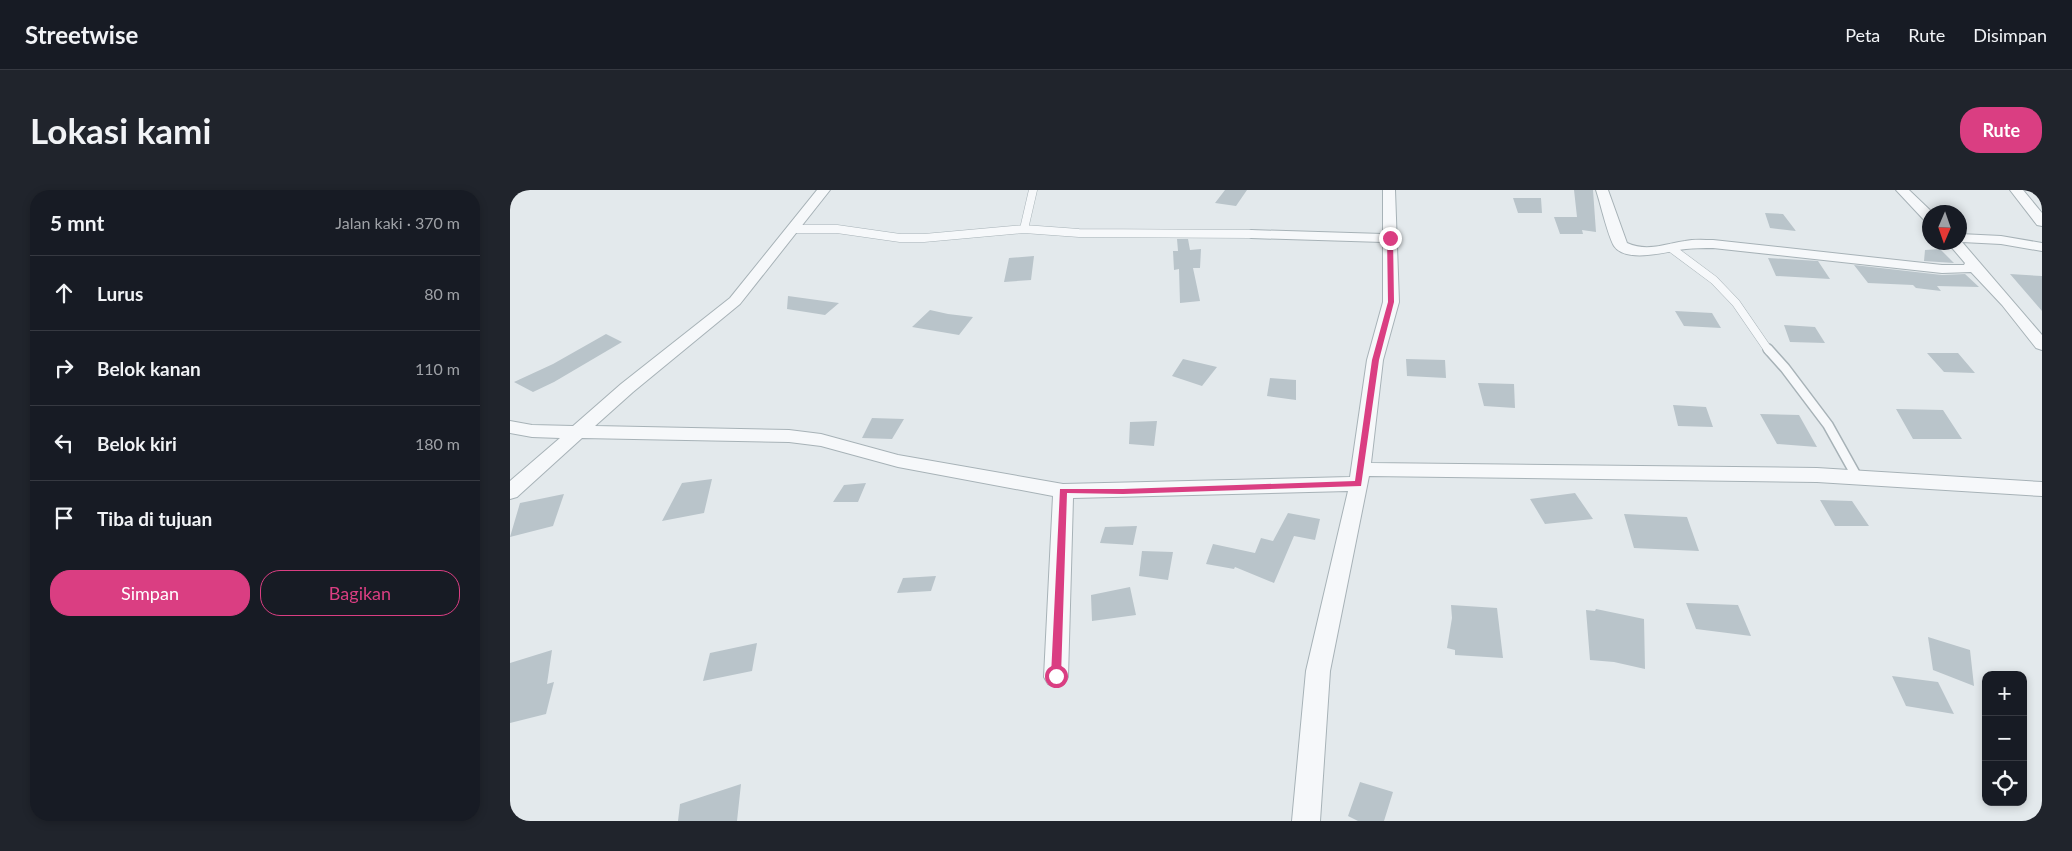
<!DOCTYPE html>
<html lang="id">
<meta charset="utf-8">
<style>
body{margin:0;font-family:Lato,sans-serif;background:#20242c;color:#f1f3f6}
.controls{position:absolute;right:15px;bottom:15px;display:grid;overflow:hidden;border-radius:10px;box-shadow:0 2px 8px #0003}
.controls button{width:45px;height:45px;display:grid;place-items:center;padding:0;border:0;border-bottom:1px solid #363941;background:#171b24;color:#f1f3f6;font:25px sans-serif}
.compass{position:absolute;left:1412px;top:15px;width:45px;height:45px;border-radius:50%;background:#171b24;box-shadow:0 2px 8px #0003;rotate:182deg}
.stop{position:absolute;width:15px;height:15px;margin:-11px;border:4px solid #da3e82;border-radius:50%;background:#fff}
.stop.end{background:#da3e82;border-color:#fff;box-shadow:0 1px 5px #0008}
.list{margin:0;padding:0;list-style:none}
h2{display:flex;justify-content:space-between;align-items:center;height:65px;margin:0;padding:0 20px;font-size:21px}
h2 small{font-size:16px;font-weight:400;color:#9ea1a6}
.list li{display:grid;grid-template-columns:32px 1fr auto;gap:15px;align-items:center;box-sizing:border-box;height:75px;padding:0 20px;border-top:1px solid #363941}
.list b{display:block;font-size:19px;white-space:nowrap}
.list em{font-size:16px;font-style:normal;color:#9ea1a6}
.actions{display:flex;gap:10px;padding:15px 20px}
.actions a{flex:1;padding:11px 0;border:1px solid #da3e82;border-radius:20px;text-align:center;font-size:18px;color:#da3e82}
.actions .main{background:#da3e82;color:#fff}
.icon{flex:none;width:28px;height:28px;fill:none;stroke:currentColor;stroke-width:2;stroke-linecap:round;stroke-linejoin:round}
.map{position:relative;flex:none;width:1532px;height:631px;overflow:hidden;border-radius:20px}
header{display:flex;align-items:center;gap:30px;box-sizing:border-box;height:70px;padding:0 25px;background:#171b24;border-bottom:1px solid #363941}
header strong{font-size:24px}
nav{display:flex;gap:28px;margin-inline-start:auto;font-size:18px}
.intro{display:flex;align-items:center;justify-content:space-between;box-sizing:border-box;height:120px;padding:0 30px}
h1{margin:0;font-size:35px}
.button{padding:12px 22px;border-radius:20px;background:#da3e82;color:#fff;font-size:18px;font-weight:700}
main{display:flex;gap:30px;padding:0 30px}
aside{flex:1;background:#171b24;border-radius:20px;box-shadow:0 2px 8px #0003}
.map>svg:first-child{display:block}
.building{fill:#b9c4ca}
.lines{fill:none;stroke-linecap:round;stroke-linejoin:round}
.lane-far1-casing{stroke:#a7b2b7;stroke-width:9}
.lane-casing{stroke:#a7b2b7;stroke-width:12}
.street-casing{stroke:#a7b2b7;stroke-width:2}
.lane-far1{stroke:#f6f8fa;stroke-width:8}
.lane{stroke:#f6f8fa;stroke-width:9}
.street{fill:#f6f8fa;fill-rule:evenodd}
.route{fill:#da3e82}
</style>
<header>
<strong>Streetwise</strong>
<nav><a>Peta</a><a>Rute</a><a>Disimpan</a></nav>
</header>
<div class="intro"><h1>Lokasi kami</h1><a class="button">Rute</a></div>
<main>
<aside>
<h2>5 mnt<small>Jalan kaki · 370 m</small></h2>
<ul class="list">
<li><svg class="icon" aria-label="ahead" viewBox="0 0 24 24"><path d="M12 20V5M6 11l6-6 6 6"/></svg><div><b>Lurus</b></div><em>80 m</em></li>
<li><svg class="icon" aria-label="right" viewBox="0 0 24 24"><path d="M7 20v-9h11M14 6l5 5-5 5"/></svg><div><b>Belok kanan</b></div><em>110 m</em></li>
<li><svg class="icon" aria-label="left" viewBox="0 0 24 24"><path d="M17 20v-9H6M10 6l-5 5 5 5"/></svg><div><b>Belok kiri</b></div><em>180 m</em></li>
<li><svg class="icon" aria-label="arrive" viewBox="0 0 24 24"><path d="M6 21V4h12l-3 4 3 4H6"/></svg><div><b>Tiba di tujuan</b></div></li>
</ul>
<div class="actions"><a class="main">Simpan</a><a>Bagikan</a></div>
</aside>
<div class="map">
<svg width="1532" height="631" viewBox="0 0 1532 631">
<rect width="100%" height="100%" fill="#e3e9ec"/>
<path class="building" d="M715,0H737L726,16L705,13Z
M1064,0H1083L1086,42L1072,40L1073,44H1050L1044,27H1067Z
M1003,8H1031L1032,23H1008Z
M1255,23L1273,24L1286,41L1260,38Z
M667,49H678L680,60L691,59L690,78H683L690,111L670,113L669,79L664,80L663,61H668Z
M1430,59L1444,73L1414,71L1415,60Z
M524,66L521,90L494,92L499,68Z
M1258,68L1308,71L1320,89L1266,86Z
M1344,75L1432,85L1455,84L1469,97L1427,96L1431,101L1406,98L1403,95L1358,93Z
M1500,84L1532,86V121Z
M278,106L329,113L315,125L277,119Z
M420,120L438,124L463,127L449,145L402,137Z
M1165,121L1202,123L1211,138L1174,136Z
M1274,135L1305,137L1315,153L1280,152Z
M96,144L112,152L44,192L23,202L4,192L43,174Z
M1417,163H1448L1465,183L1434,182Z
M673,169L707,177L692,196L662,186Z
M896,169L935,170L936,188L897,186Z
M760,188L786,190V210L757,206Z
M968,193L1004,194L1005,218L974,216Z
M1163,215L1196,217L1203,237L1168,236Z
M1386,219L1433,220L1452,249H1403Z
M1250,224L1289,225L1307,257L1267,254Z
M362,228L394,229L382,249L352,248Z
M647,231L644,256L619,254L620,232Z
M202,289L194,323L152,331L172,293Z
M356,293L348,312H323L334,295Z
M1065,303L1083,329L1035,334L1020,309Z
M54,304L43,336L0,347L10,313Z
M1310,310L1342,311L1359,336H1325Z
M778,323L810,329L805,350L784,346L764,393L725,377L724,379L696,374L703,354L745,363L751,348L763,351Z
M1114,324L1177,327L1189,361L1124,358Z
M627,336L623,355L590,353L595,337Z
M632,361L663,362L658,390L629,386Z
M426,386L421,401L387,403L393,388Z
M620,397L626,425L582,431L581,405Z
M1176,413L1228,415L1241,446L1186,439Z
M941,415L987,418L993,468L945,465V460L937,458L942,428Z
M1086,419L1134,429L1135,479L1104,472L1080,470L1076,420L1085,421Z
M1418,447L1460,460L1464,496L1423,480Z
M247,453L242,481L193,491L200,463Z
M42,460L37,494L44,492L36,524L0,533V473Z
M1382,486L1428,492L1444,524L1396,516Z
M850,592L883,602L874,631H848L838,626Z
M231,594L227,631H168L170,614Z"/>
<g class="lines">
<defs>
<path id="lane-far1" d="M523,0L514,39L569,43L741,44
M283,39H327L390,48H414L514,39
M1161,58L1204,90L1226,113L1259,161"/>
<path id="lane" d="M1258,159L1275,178L1318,235L1347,287"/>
<path id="street" d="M307,0H320L230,114L123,202L85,236L279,240L311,244L388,265L553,294L840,287L857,170L873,112V52L741,48L734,44L741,40L873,44V0H885L889,112L873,170L861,273L1307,278L1532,292V306L1307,292L859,286L820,481L810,631H782L796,481L838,301L563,308L558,487L554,494L546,497L538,494L534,487L543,306L388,277L311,256L279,252L72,248L7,307L0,309V291L50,248L22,247L0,243V231L22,235L63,236L111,194L220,108Z
M1086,0H1098L1117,53C1137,62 1155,54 1175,51C1184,49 1194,50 1203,50L1432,75H1454L1455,73L1437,52H1450V44L1491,46L1532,53V61L1491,54L1452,52L1532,145V160L1526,158L1492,115L1461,82L1432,83L1203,58C1194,58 1185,58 1176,59C1159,61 1116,74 1104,56C1097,43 1091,15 1086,0Z
M1386,0H1399L1422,22H1420V32L1415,31Z
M1500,0H1513L1532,23V36L1527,35Z"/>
</defs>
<use href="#lane-far1" class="lane-far1-casing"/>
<use href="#lane" class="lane-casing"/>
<use href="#street" class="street-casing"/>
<use href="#lane-far1" class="lane-far1"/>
<use href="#lane" class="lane"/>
<use href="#street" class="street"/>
</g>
<path class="route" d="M880,46L883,48L884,112L869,170L851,296L613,304L557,303L551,486L546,491L543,489L541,486L550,299H613L845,291L862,170L878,112L877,48Z"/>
</svg>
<div class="controls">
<button>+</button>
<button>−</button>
<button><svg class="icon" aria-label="locate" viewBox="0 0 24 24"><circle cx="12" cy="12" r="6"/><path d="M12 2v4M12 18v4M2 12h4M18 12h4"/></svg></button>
</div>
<svg class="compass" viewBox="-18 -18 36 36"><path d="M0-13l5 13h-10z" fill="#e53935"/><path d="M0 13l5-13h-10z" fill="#9ea1a6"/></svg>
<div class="stop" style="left:546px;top:486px"></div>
<div class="stop end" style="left:880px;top:48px"></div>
</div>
</main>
